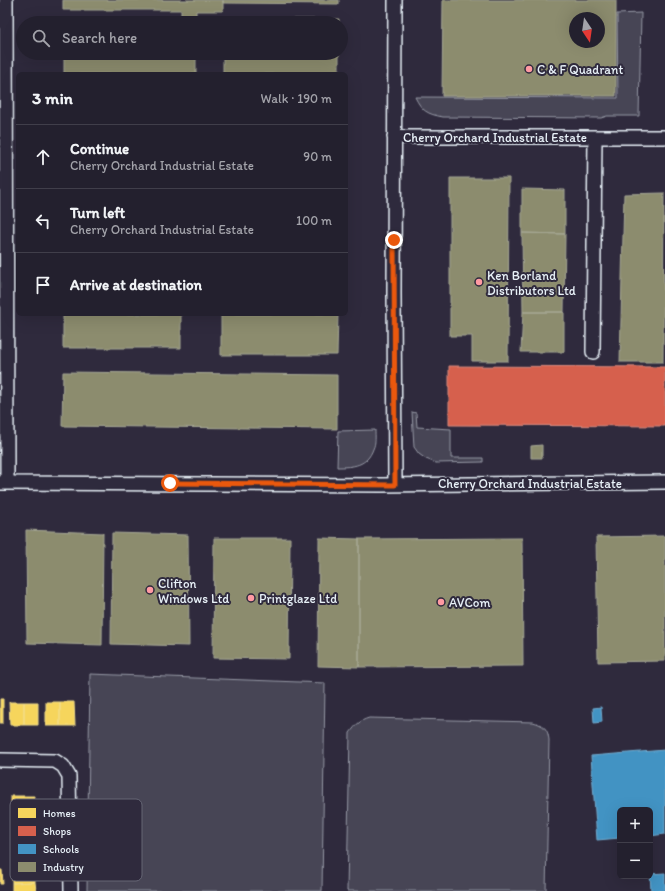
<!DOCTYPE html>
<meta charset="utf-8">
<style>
body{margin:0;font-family:Itim,sans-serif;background:#2f2d3a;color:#f1f3f6}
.controls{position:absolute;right:12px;bottom:12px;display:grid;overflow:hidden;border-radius:6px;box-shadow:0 4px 16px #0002}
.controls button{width:36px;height:36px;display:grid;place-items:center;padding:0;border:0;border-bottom:1px solid #403e4a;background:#23202e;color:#f1f3f6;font:20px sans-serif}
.compass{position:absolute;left:569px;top:12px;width:36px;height:36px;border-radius:50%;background:#23202e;box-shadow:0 4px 16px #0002;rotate:167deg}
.stop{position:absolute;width:12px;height:12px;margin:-9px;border:3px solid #ea580c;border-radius:50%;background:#fff}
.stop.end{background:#ea580c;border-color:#fff;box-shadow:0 1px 4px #0008}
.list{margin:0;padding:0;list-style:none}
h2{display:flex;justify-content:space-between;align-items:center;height:52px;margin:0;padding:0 16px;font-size:17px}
h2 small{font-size:13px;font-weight:400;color:#a3a3aa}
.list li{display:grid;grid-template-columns:26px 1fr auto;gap:12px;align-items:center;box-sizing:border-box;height:64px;padding:0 16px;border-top:1px solid #403e4a}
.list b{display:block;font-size:15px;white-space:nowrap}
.list p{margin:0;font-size:13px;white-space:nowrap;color:#a3a3aa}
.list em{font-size:13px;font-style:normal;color:#a3a3aa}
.icon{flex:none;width:22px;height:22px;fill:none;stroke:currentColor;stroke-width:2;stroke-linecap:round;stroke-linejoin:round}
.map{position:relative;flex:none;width:665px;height:891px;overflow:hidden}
.search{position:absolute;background:#23202e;box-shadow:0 4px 16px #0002;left:16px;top:16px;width:332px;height:44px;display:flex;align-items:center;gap:10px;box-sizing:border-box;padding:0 14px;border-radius:22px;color:#a3a3aa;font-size:15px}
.panel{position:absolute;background:#23202e;box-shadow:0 4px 16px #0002;left:16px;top:72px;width:332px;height:244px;border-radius:6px}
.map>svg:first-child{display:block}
.green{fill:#464455;stroke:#979aa6}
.homes{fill:#f6d55c;stroke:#f2dd8b}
.shops{fill:#d6604d;stroke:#db8c80}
.schools{fill:#4393c3;stroke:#74afd3}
.industry{fill:#8c8c6e;stroke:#a8aa97;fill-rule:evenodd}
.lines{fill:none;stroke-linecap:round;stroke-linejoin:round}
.minor-casing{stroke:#e8f1f8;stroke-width:16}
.minor{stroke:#2f2a3d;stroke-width:13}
.route{stroke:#ea580c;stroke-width:5}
.poi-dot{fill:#ff9aa2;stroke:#2f2a3d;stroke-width:1.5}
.labels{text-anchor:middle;stroke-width:4;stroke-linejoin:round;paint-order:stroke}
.poi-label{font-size:13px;fill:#e8f1f8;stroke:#2f2a3d;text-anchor:start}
.street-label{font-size:13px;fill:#e8f1f8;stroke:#2f2a3d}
.key{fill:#2f2a3d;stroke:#666675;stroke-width:1}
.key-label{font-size:11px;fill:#e8f1f8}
</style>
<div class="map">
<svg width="665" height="891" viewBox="0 0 665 891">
<rect width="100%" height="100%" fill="#2f2a3d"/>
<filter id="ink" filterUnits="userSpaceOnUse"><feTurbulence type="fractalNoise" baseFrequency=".025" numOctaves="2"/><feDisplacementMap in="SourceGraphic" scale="8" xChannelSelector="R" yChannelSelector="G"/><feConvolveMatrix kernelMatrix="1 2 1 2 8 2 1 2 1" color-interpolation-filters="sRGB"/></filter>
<g filter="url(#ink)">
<path class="green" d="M641,13L639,116H607L601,118L443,117C427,114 422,111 415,97L618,98L617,14Z
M412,412L416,413L417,427L451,429V458H483V462L436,463L426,459L419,454L414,447Z
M375,430C375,436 376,443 373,449C367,466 353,467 337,467L338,431Z
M90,674L325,683L322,891H87Z
M369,718L533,722C544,725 548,729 549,740L546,891H347L350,733C356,725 359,721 369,718Z"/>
<path class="homes" d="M0,699H3V723H0Z
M9,702H24V725H10Z
M24,702H38V725H24Z
M46,702H60V726H46Z
M60,702H74L75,726H60Z
M11,796H34L35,810H11Z
M35,868V882L12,883V869Z
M0,870H2L3,884H0Z
M35,882L36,891H12V883Z"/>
<path class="shops" d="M449,366L665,367V426L449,425Z"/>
<path class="schools" d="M601,707L602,722L594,723L593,708Z
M665,750V834L650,836V810H620V838L597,840L591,756Z
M665,873V891H651L650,874Z"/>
<path class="industry" d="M63,0H223V11H196V23H181V10H63Z
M223,0H339V4L223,3Z
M443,0H616V96H442ZM575,18H599V42H575Z
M223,19H339V23H223Z
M64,53H196V74H64Z
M223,53H339V74H223Z
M450,178H509L508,361H472V336H450Z
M522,189L565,190V234L522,233Z
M664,193L663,362H620L624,194Z
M522,233L565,234L564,312H523Z
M523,312H564V352H521Z
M63,314H181V348H63Z
M221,314H338L337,355H221Z
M63,372L337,375V429L62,426Z
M542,445V458H531V446Z
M26,530L103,533L102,645L27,643Z
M112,533L188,535L189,646L111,644Z
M665,536V661L598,662L596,537Z
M214,538H290L289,659L213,658Z
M319,538L359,539V667L318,666Z
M522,538L523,666L359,667V539Z"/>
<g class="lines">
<defs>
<path id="minor" d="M6,0L7,482
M395,0L394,293L395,485
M394,137H665
M593,352L595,137
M0,483L382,485L665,482
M0,760L55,761L63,766L69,776L71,891"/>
</defs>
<use href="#minor" class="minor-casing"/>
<use href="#minor" class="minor"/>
</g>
</g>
<g class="lines" filter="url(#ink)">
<path class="route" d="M170,483L395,485L394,240"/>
</g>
<g class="poi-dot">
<circle cx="529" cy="69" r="4"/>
<circle cx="479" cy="282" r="4"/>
<circle cx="150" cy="590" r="4"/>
<circle cx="251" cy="598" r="4"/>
<circle cx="441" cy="602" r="4"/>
</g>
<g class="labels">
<g class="poi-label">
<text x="537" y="74">C &amp; F Quadrant</text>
<text x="487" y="280">Ken Borland<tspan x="487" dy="15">Distributors Ltd</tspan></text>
<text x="158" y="588">Clifton<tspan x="158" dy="15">Windows Ltd</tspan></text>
<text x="259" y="603">Printglaze Ltd</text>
<text x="449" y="607">AVCom</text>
</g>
<g class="street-label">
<text x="495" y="142">Cherry Orchard Industrial Estate</text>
<text x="530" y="488">Cherry Orchard Industrial Estate</text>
</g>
</g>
<rect x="10" y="799" width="132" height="82" rx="6" class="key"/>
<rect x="18" y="808" width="18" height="10" fill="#f6d55c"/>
<rect x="18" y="826" width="18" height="10" fill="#d6604d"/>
<rect x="18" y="844" width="18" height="10" fill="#4393c3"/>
<rect x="18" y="862" width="18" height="10" fill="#8c8c6e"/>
<g class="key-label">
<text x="43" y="817">Homes</text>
<text x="43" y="835">Shops</text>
<text x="43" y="853">Schools</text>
<text x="43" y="871">Industry</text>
</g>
</svg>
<div class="controls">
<button>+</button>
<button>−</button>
</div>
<svg class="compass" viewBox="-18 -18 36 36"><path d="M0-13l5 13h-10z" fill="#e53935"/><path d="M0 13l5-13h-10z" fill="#a3a3aa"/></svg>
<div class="stop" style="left:170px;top:483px"></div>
<div class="stop end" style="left:394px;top:240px"></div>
<div class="search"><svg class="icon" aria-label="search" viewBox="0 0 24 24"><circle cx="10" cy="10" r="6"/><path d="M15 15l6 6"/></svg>Search here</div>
<section class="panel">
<h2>3 min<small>Walk · 190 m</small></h2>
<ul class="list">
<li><svg class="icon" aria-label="ahead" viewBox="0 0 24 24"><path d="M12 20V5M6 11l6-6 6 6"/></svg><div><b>Continue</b><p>Cherry Orchard Industrial Estate</p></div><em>90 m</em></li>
<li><svg class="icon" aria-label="left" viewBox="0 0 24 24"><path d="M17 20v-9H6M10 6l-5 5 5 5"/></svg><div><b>Turn left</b><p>Cherry Orchard Industrial Estate</p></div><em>100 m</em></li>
<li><svg class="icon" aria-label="arrive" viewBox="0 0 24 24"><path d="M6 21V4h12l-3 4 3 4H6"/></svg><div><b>Arrive at destination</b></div></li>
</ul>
</section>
</div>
